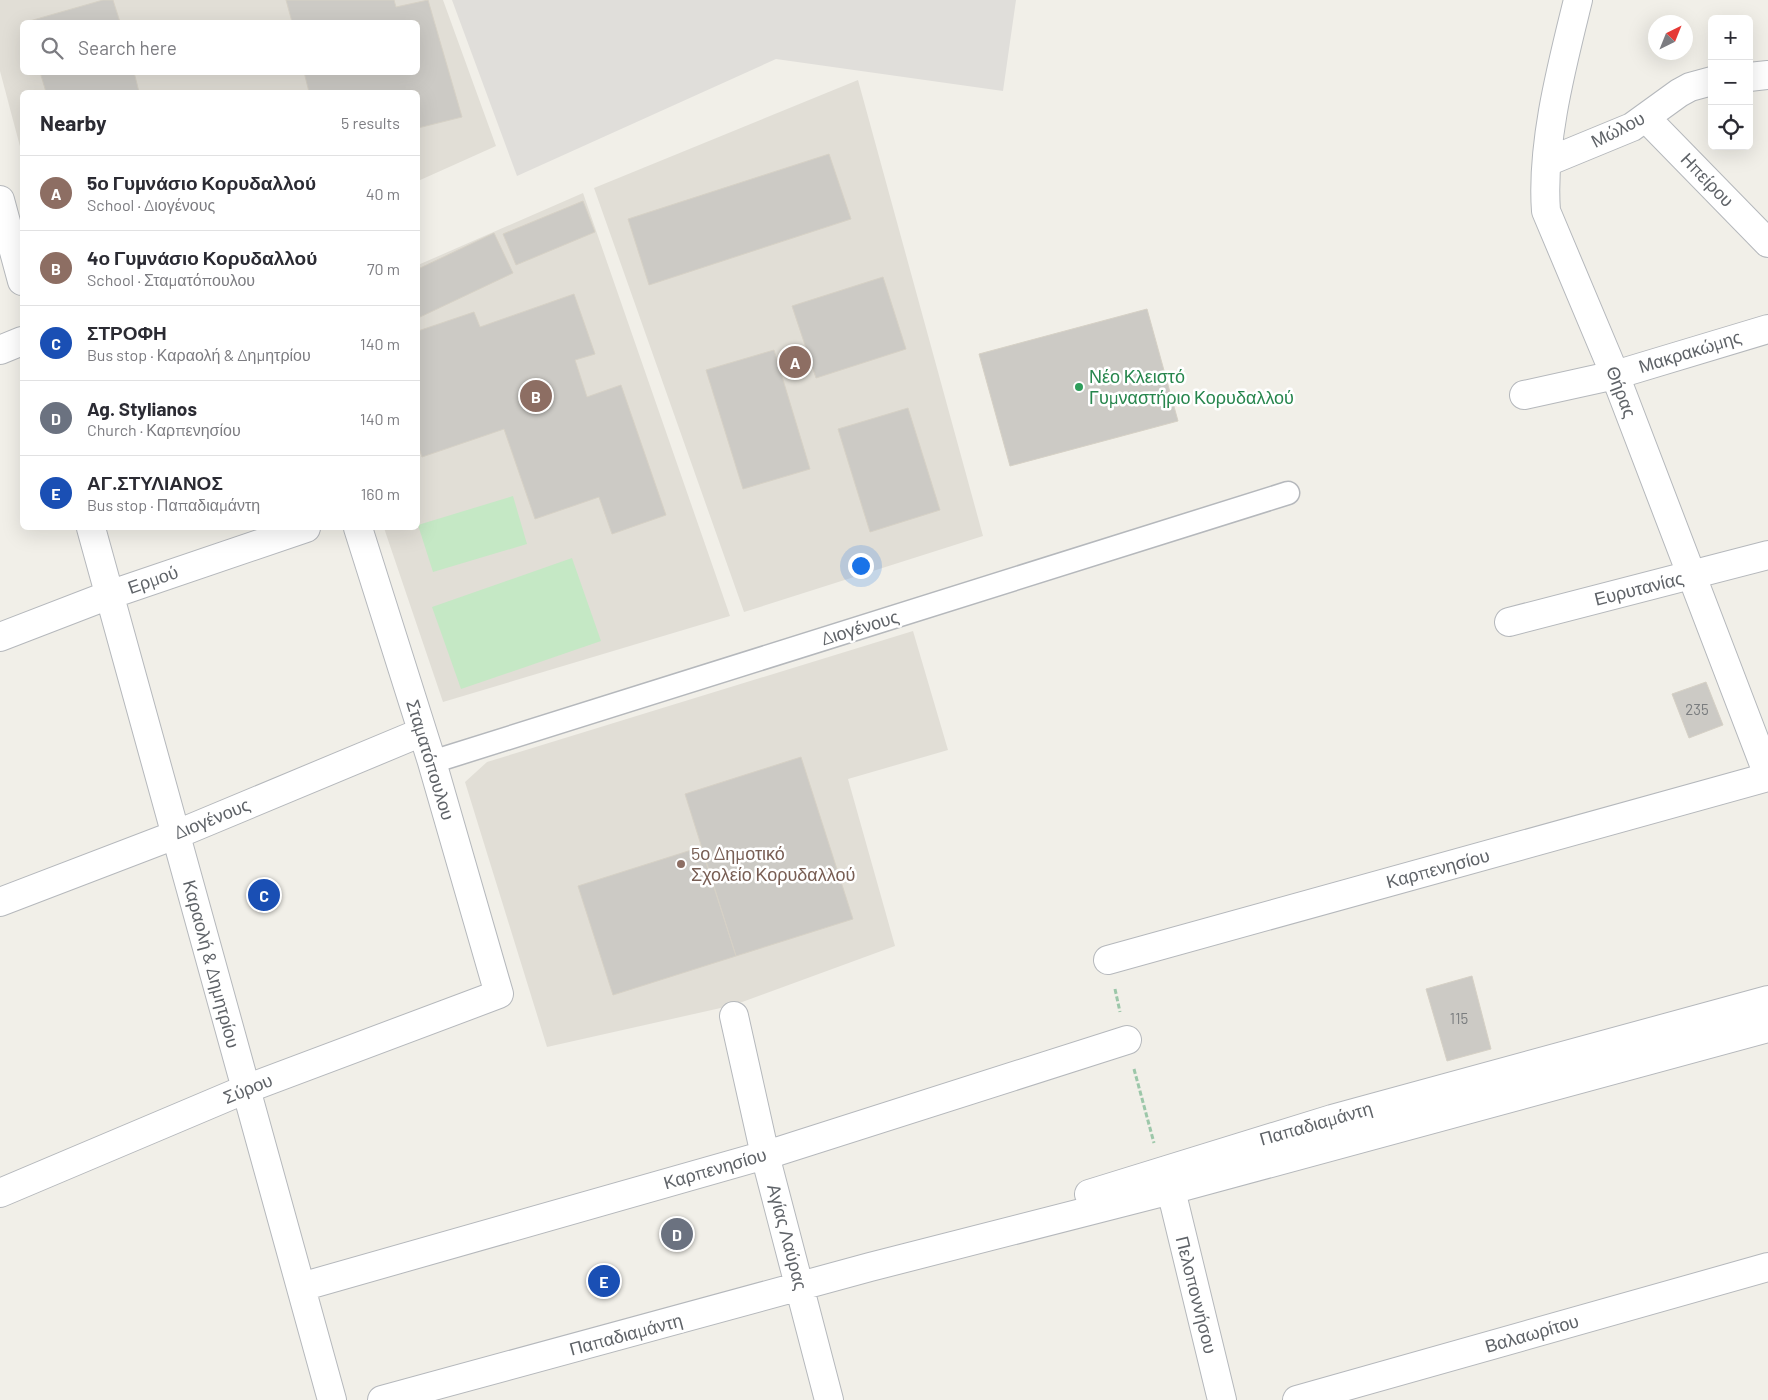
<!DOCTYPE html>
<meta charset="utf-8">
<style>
body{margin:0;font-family:Barlow,sans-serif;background:#f7f7f7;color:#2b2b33}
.controls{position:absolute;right:15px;top:15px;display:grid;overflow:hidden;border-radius:8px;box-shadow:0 5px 20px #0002}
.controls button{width:45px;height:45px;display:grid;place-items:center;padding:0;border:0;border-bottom:1px solid #e1e1e2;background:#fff;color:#2b2b33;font:25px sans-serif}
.compass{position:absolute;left:1648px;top:15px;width:45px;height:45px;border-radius:50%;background:#fff;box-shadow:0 5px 20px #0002;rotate:43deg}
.you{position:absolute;left:860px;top:565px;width:18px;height:18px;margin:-12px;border:4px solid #fff;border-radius:50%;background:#1a73e8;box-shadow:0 0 0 8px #1a73e833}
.badge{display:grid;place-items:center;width:32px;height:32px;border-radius:50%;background:#ea4335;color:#fff;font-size:16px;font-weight:700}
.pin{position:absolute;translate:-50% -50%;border:2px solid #fff;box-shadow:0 1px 5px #0006}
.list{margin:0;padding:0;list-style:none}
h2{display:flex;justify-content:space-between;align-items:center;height:65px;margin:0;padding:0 20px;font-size:21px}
h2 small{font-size:16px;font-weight:400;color:#7c7c81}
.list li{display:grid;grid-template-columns:32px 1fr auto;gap:15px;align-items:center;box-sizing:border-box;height:75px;padding:0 20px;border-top:1px solid #e1e1e2}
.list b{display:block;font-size:19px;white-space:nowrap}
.list p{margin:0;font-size:16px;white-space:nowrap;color:#7c7c81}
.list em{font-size:16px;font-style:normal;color:#7c7c81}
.icon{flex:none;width:28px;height:28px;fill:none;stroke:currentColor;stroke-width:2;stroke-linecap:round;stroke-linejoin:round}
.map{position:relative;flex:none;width:1768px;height:1400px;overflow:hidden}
.search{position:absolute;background:#fff;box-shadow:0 5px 20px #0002;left:20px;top:20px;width:400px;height:55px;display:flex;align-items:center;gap:12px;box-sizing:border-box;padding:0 18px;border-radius:8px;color:#7c7c81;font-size:19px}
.panel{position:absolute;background:#fff;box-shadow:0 5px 20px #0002;left:20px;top:90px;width:400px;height:440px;border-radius:8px}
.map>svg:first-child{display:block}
.industrial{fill:#e0deda}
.education{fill:#e1ded6;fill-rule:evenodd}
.green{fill:#c5e8c5}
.building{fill:#cccac5;stroke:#d6d1c6}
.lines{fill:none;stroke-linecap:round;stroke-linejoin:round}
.pedestrian-casing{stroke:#b5b8bc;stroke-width:25}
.minor-casing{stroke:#b5b8bc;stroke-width:30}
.path{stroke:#9cc7a9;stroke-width:3;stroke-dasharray:5 2.5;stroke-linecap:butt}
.pedestrian{stroke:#fff;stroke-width:22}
.minor{stroke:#fff;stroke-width:28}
.leisure-dot{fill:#2e9e5b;stroke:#fff;stroke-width:2}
.education-dot{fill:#8d6e63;stroke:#fff;stroke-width:2}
.labels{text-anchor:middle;stroke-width:5;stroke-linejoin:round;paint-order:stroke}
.number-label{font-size:15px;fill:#7a7d7f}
.street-label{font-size:18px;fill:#5f6368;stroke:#fff}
.leisure-label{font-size:18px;fill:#27864d;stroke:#fff;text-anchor:start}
.education-label{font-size:18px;fill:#785e54;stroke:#fff;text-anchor:start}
</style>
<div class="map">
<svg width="1768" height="1400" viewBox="0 0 1768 1400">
<rect width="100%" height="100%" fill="#f1efe8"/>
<path class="industrial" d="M452,0H1016L1003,91L776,59L517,176Z"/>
<path class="education" d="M0,0H443L496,146L418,181V92H22V154L0,71ZM22,22H418V72H22Z
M858,80L983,536L744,612L594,188Z
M583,193L730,616L443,702L384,528H418V265Z
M913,631L948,750L848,779L895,946L734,1005L547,1047L465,782L487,762Z"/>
<path class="green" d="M513,496L527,544L433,572L418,525Z
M572,558L601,641L461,689L432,607Z"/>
<path class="building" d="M103,0H113L120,22H26Z
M286,0H394L396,7L428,0L462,117L418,128V92H309L304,72H418V22H292Z
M40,72H134L139,92H46Z
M829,154L851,219L649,285L628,219Z
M583,201L595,232L516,265L503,234Z
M494,233L513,273L418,318V269Z
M883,277L906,349L816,378L792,306Z
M574,294L595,354L575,360L587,397L621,385L666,515L612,534L599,497L535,519L504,429L422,457L418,445V331L474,312L480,327Z
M1147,309L1178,421L1010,466L979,354Z
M774,350L810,469L743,489L706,370Z
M908,408L940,510L870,532L838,429Z
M1706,682L1723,725L1689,738L1672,694Z
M801,757L853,919L736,956L685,794Z
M701,847L736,956L613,995L578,886Z
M1472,976L1491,1049L1447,1061L1426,989Z"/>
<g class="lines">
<defs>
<path id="pedestrian" d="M432,762L1288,493"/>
<path id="minor" d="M1578,0C1562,65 1541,144 1546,211L1615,375L1768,775
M1749,77L1768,75
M1646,118L1768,243
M1547,162L1632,127L1679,93L1690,87L1712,81
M0,200L22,281
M0,350L22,341
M1524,395L1615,375L1768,329
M91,528L332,1400
M1509,622L1768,555
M0,637L109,595L306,528
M0,902L175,835L422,732
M1108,960L1768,777
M734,1016L765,1155L829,1400
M1171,1190L1222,1400
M0,1193L246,1089L499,994L432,762L358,528
M1089,1194L1332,1119L1768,1000
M301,1287L779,1151L1127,1040
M382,1400L870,1267L1171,1190L1768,1028
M1297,1400L1768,1267"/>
</defs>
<use href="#pedestrian" class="pedestrian-casing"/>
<use href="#minor" class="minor-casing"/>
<path class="path" d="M1115,989L1120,1012
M1134,1069L1154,1143"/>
<use href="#pedestrian" class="pedestrian"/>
<use href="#minor" class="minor"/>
</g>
<circle class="leisure-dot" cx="1079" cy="387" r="5"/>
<circle class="education-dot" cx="681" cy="864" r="5"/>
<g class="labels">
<g class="number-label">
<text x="1697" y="715">235</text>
<text x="1459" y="1024">115</text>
</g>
<g class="street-label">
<text transform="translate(1618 130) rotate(-27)" y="6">Μώλου</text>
<text transform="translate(1707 180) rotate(46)" y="6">Ηπείρου</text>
<text transform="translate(1690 352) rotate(-17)" y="6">Μακρακώμης</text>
<text transform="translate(1621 392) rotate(69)" y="6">Θήρας</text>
<text transform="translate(153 580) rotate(-19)" y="6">Ερμού</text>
<text transform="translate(1639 589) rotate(-14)" y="6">Ευρυτανίας</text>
<text transform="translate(860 628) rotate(-17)" y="6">Διογένους</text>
<text transform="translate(430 760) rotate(73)" y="6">Σταματόπουλου</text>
<text transform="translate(212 819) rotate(-22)" y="6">Διογένους</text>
<text transform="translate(1438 869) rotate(-15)" y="6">Καρπενησίου</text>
<text transform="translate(211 964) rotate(75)" y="6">Καραολή &amp; Δημητρίου</text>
<text transform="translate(248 1089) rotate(-22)" y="6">Σύρου</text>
<text transform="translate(1316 1124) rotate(-16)" y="6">Παπαδιαμάντη</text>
<text transform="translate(715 1169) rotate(-16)" y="6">Καρπενησίου</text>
<text transform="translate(787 1237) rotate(75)" y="6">Αγίας Λαύρας</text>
<text transform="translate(1196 1295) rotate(76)" y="6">Πελοποννήσου</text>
<text transform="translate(1532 1334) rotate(-16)" y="6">Βαλαωρίτου</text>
<text transform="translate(626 1335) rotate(-15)" y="6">Παπαδιαμάντη</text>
</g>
<g class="leisure-label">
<text x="1089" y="383">Νέο Κλειστό<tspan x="1089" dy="21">Γυμναστήριο Κορυδαλλού</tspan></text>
</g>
<g class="education-label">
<text x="691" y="860">5ο Δημοτικό<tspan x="691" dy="21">Σχολείο Κορυδαλλού</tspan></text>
</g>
</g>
</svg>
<div class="controls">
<button>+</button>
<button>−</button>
<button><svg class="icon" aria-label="locate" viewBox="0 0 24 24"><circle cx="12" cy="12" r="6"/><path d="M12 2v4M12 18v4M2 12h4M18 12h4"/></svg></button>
</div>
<svg class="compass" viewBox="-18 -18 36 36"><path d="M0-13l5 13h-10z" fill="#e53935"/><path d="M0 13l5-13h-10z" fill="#7c7c81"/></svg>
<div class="you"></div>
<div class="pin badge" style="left:795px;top:362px;background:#8d6e63">A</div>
<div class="pin badge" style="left:536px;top:396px;background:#8d6e63">B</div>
<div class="pin badge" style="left:264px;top:895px;background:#1a4fb4">C</div>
<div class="pin badge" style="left:677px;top:1234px;background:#6b7280">D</div>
<div class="pin badge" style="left:604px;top:1281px;background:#1a4fb4">E</div>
<div class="search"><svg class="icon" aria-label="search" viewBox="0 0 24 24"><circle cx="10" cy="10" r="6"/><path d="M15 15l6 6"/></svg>Search here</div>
<section class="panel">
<h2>Nearby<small>5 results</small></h2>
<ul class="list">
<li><span class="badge" style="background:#8d6e63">A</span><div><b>5ο Γυμνάσιο Κορυδαλλού</b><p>School · Διογένους</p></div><em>40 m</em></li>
<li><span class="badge" style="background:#8d6e63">B</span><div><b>4ο Γυμνάσιο Κορυδαλλού</b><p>School · Σταματόπουλου</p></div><em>70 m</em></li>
<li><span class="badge" style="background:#1a4fb4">C</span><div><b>ΣΤΡΟΦΗ</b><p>Bus stop · Καραολή &amp; Δημητρίου</p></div><em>140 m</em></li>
<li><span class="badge" style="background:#6b7280">D</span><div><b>Ag. Stylianos</b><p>Church · Καρπενησίου</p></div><em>140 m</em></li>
<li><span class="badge" style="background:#1a4fb4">E</span><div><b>ΑΓ.ΣΤΥΛΙΑΝΟΣ</b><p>Bus stop · Παπαδιαμάντη</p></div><em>160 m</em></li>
</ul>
</section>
</div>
